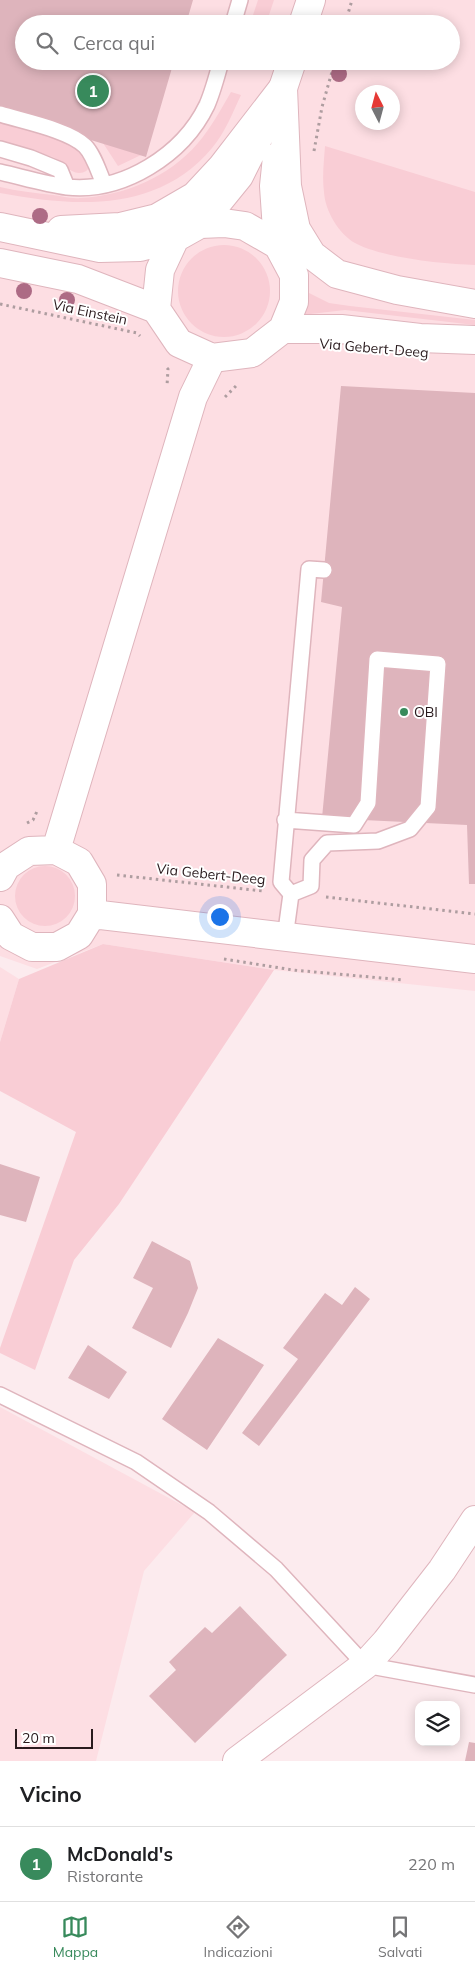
<!DOCTYPE html>
<html lang="it">
<style>
body{margin:0;font-family:Mulish,sans-serif;background:#f6f6f6;color:#202124}
.controls{position:absolute;right:15px;bottom:15px;display:grid;overflow:hidden;border-radius:10px;box-shadow:0 2px 12px #0003}
.controls button{width:45px;height:45px;display:grid;place-items:center;padding:0;border:0;border-bottom:1px solid #e0e0e0;background:#fff;color:#202124;font:25px sans-serif}
.compass{position:absolute;left:355px;top:85px;width:45px;height:45px;border-radius:50%;background:#fff;box-shadow:0 2px 12px #0003;rotate:354deg}
.scale{position:absolute;left:15px;bottom:12px;width:78px;box-sizing:border-box;padding-left:5px;border:2px solid #291a1d;border-top:0;font-size:14px;line-height:18px;white-space:nowrap;color:#291a1d;-webkit-text-stroke:4px #fff;paint-order:stroke}
.you{position:absolute;left:219px;top:916px;width:18px;height:18px;margin:-12px;border:4px solid #fff;border-radius:50%;background:#1a73e8;box-shadow:0 0 0 8px #1a73e833}
.badge{display:grid;place-items:center;width:32px;height:32px;border-radius:50%;background:#388a5c;color:#fff;font-size:16px;font-weight:700}
.pin{position:absolute;translate:-50% -50%;border:2px solid #fff;box-shadow:0 1px 5px #0006}
.list{margin:0;padding:0;list-style:none}
h2{display:flex;justify-content:space-between;align-items:center;height:65px;margin:0;padding:0 20px;font-size:21px}
h2 small{font-size:16px;font-weight:400;color:#757577}
.list li{display:grid;grid-template-columns:32px 1fr auto;gap:15px;align-items:center;box-sizing:border-box;height:75px;padding:0 20px;border-top:1px solid #e0e0e0}
.list b{display:block;font-size:19px;white-space:nowrap}
.list p{margin:0;font-size:16px;white-space:nowrap;color:#757577}
.list em{font-size:16px;font-style:normal;color:#757577}
.icon{flex:none;width:28px;height:28px;fill:none;stroke:currentColor;stroke-width:2;stroke-linecap:round;stroke-linejoin:round}
.map{position:relative;flex:none;width:475px;height:1761px;overflow:hidden}
.search{position:absolute;background:#fff;box-shadow:0 2px 12px #0003;left:15px;right:15px;top:15px;height:55px;display:flex;align-items:center;gap:12px;box-sizing:border-box;padding:0 18px;border-radius:28px;color:#757577;font-size:19px}
.sheet{height:140px;background:#fff}
nav{display:flex;justify-content:space-around;align-items:center;box-sizing:border-box;height:70px;border-top:1px solid #e0e0e0;background:#fff;font-size:14px;color:#757577}
nav a{display:grid;justify-items:center;gap:2px}
nav .on{color:#388a5c}
.map>svg:first-child{display:block}
.built{fill:#fddee3;fill-rule:evenodd}
.green{fill:#f9cdd5}
.building{fill:#deb4bc}
.lines{fill:none;stroke-linecap:round;stroke-linejoin:round}
.lane-casing{stroke:#dfb5bd;stroke-width:18}
.street-casing{stroke:#dfb5bd;stroke-width:30}
.secondary-casing{stroke:#dfb5bd;stroke-width:30}
.primary-casing{stroke:#dfb5bd;stroke-width:30}
.path{stroke:#ae9da0;stroke-width:3;stroke-dasharray:2.5 4;stroke-linecap:butt}
.lane{stroke:#fff;stroke-width:15}
.street{stroke:#fff;stroke-width:28}
.secondary{stroke:#fff;stroke-width:28}
.primary{stroke:#fff;stroke-width:28}
.tree{fill:#ad6b85}
.poi-dot{fill:#388a5c;stroke:#fff;stroke-width:2}
.labels{text-anchor:middle;stroke-width:4;stroke-linejoin:round;paint-order:stroke}
.street-label{font-size:14px;fill:#291a1d;stroke:#fff}
.poi-label{font-size:14px;fill:#291a1d;stroke:#fff;text-anchor:start}
</style>
<div class="map">
<svg width="475" height="1761" viewBox="0 0 475 1761">
<rect width="100%" height="100%" fill="#fcebee"/>
<path class="built" d="M0,0H475V991L274,970L103,944L37,969L0,956ZM24,24H451V61H24ZM362,92H392V122H362Z
M0,967L19,979L0,1042Z
M0,1407L195,1512L144,1571L96,1761H0Z"/>
<path class="green" d="M258,0H274L266,24H250Z
M231,92L241,95C233,112 225,133 212,148C158,213 75,207 0,193V187C17,191 35,193 53,195C62,196 71,199 80,198C124,196 169,177 198,143C211,128 221,109 231,92Z
M0,118L77,143L91,165C88,170 85,173 79,173C69,173 62,161 53,157C36,151 17,147 0,142Z
M103,143L141,155L118,166Z
M325,146L475,192V265C443,264 383,258 355,243C339,234 325,211 324,192C322,177 324,161 325,146Z
M178 291a46 46 0 1 1 92 0a46 46 0 1 1-92 0Z
M307,292L329,303L350,306L475,320V325L345,310L302,315Z
M15 896a30 30 0 1 1 60 0a30 30 0 1 1-60 0Z
M103,944L274,970L119,1204L74,1260L35,1370L0,1353V1348L76,1132L0,1091V1042L19,979Z"/>
<path class="building" d="M0,0H193L186,24H24V61H174L146,157L0,112Z
M341,386L475,393V884H469L467,825L322,818L342,607L321,602Z
M0,1164L40,1177L26,1222L0,1215Z
M152,1241L190,1261L198,1288L188,1313L171,1348L132,1328L153,1288L133,1278Z
M355,1287L370,1299L259,1446L242,1433L298,1359L283,1348L325,1293L342,1305Z
M218,1338L264,1365L207,1450L162,1419Z
M88,1345L127,1372L109,1399L68,1378Z
M240,1606L287,1655L195,1743L149,1696L176,1670L169,1662L205,1627L212,1633Z
M469,1742L475,1743V1761H465Z"/>
<g class="lines">
<defs>
<path id="lane" d="M233,24L240,0
M0,114C22,121 69,130 85,146C94,155 99,173 104,184
M0,149L31,158L60,170L67,187
M0,172C22,177 45,184 67,187C123,193 183,155 207,105C213,91 217,76 221,61
M285,820L354,825L368,803L377,659L438,664L428,807L410,829L378,841L327,843L312,860L311,886L291,894
M285,938L291,894L281,882L309,569L324,570
M0,1395L136,1462L209,1512L276,1569L365,1665L475,1685"/>
<path id="street" d="M56,850L193,397L212,358
M0,877L6,866L29,851L56,850L79,862L92,884V914L79,935L57,947H32L11,936L0,919
M92,914L475,959
M237,1761L365,1665L386,1642L442,1570L475,1520"/>
<path id="secondary" d="M303,24L311,0
M277,157L274,186L278,245
M200,224L239,176L283,88L292,61"/>
<path id="primary" d="M283,88L287,186L296,229L312,255L337,274L397,290L475,304
M0,227L100,248L140,247L175,238L200,224L224,223L245,226L278,245L294,275V302L283,329L252,353L212,358L179,343L156,309L78,279L0,263
M61,230L120,227L157,218L195,196L222,167L283,88
M156,309L160,270L175,238
M283,329H341L420,338L475,340"/>
</defs>
<use href="#lane" class="lane-casing"/>
<use href="#street" class="street-casing"/>
<use href="#secondary" class="secondary-casing"/>
<use href="#primary" class="primary-casing"/>
<path class="path" d="M345,24L352,0
M314,151L322,107L335,61
M0,304L137,333L140,336
M167,368L168,369L167,386
M225,397L238,384
M27,823L33,820L38,809
M117,875L263,891
M326,897L475,914
M224,959L293,970L404,980"/>
<use href="#lane" class="lane"/>
<use href="#street" class="street"/>
<use href="#secondary" class="secondary"/>
<use href="#primary" class="primary"/>
</g>
<g class="tree">
<circle cx="339" cy="74" r="8"/>
<circle cx="40" cy="216" r="8"/>
<circle cx="24" cy="291" r="8"/>
<circle cx="67" cy="300" r="8"/>
</g>
<circle class="poi-dot" cx="404" cy="712" r="5"/>
<g class="labels">
<g class="street-label">
<text transform="translate(90 312) rotate(12)" y="5">Via Einstein</text>
<text transform="translate(374 348) rotate(5)" y="5">Via Gebert-Deeg</text>
<text transform="translate(211 874) rotate(6)" y="5">Via Gebert-Deeg</text>
</g>
<g class="poi-label">
<text x="414" y="717">OBI</text>
</g>
</g>
</svg>
<div class="controls">
<button><svg class="icon" aria-label="layers" viewBox="0 0 24 24"><path d="M12 4l9 5-9 5-9-5zM3 14l9 5 9-5"/></svg></button>
</div>
<svg class="compass" viewBox="-18 -18 36 36"><path d="M0-13l5 13h-10z" fill="#e53935"/><path d="M0 13l5-13h-10z" fill="#757577"/></svg>
<div class="scale">20 m</div>
<div class="you"></div>
<div class="pin badge" style="left:93px;top:91px">1</div>
<div class="search"><svg class="icon" aria-label="search" viewBox="0 0 24 24"><circle cx="10" cy="10" r="6"/><path d="M15 15l6 6"/></svg>Cerca qui</div>
</div>
<section class="sheet">
<h2>Vicino<small></small></h2>
<ul class="list">
<li><span class="badge">1</span><div><b>McDonald's</b><p>Ristorante</p></div><em>220 m</em></li>
</ul>
</section>
<nav>
<a class="on"><svg class="icon" aria-label="map" viewBox="0 0 24 24"><path d="M3 6l6-2 6 2 6-2v14l-6 2-6-2-6 2zM9 4v14M15 6v14"/></svg>Mappa</a>
<a><svg class="icon" aria-label="directions" viewBox="0 0 24 24"><path d="M12 3l9 9-9 9-9-9zM9 14v-3h6M13 9l2 2-2 2"/></svg>Indicazioni</a>
<a><svg class="icon" aria-label="saved" viewBox="0 0 24 24"><path d="M7 4h10v16l-5-4-5 4z"/></svg>Salvati</a>
</nav>
